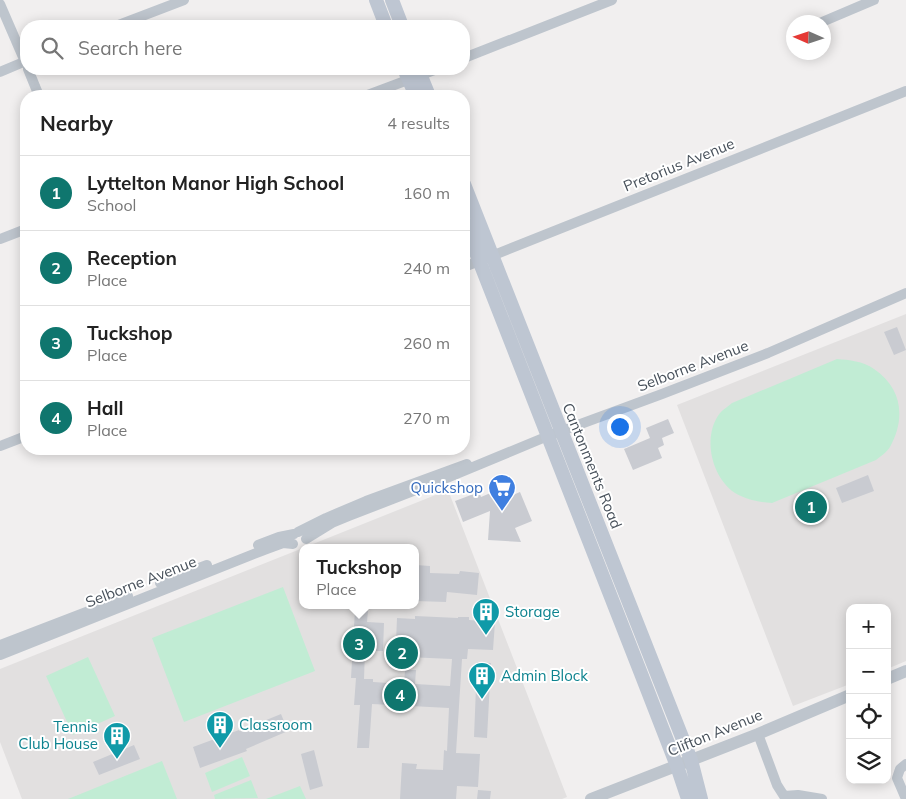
<!DOCTYPE html>
<meta charset="utf-8">
<style>
body{margin:0;font-family:Mulish,sans-serif;background:#f6f6f6;color:#222}
.controls{position:absolute;right:15px;bottom:15px;display:grid;overflow:hidden;border-radius:10px;box-shadow:0 2px 12px #0003}
.controls button{width:45px;height:45px;display:grid;place-items:center;padding:0;border:0;border-bottom:1px solid #e0e0e0;background:#fff;color:#222;font:25px sans-serif}
.compass{position:absolute;left:786px;top:15px;width:45px;height:45px;border-radius:50%;background:#fff;box-shadow:0 2px 12px #0003;rotate:273deg}
.you{position:absolute;left:619px;top:426px;width:18px;height:18px;margin:-12px;border:4px solid #fff;border-radius:50%;background:#1a73e8;box-shadow:0 0 0 8px #1a73e833}
.badge{display:grid;place-items:center;width:32px;height:32px;border-radius:50%;background:#0f766e;color:#fff;font-size:16px;font-weight:700}
.pin{position:absolute;translate:-50% -50%;border:2px solid #fff;box-shadow:0 1px 5px #0006}
.popup{position:absolute;left:299px;top:544px;width:120px;height:65px;box-sizing:border-box;display:grid;place-content:center;border-radius:10px;background:#fff;filter:drop-shadow(0 1px 4px #0005);font-size:16px;white-space:nowrap;color:#767676}
.popup b{font-size:19px;color:#222}
.popup::after{content:'';position:absolute;left:50%;top:100%;margin-left:-10px;border:10px solid transparent;border-top-color:#fff}
.list{margin:0;padding:0;list-style:none}
h2{display:flex;justify-content:space-between;align-items:center;height:65px;margin:0;padding:0 20px;font-size:21px}
h2 small{font-size:16px;font-weight:400;color:#767676}
.list li{display:grid;grid-template-columns:32px 1fr auto;gap:15px;align-items:center;box-sizing:border-box;height:75px;padding:0 20px;border-top:1px solid #e0e0e0}
.list b{display:block;font-size:19px;white-space:nowrap}
.list p{margin:0;font-size:16px;white-space:nowrap;color:#767676}
.list em{font-size:16px;font-style:normal;color:#767676}
.icon{flex:none;width:28px;height:28px;fill:none;stroke:currentColor;stroke-width:2;stroke-linecap:round;stroke-linejoin:round}
.map{position:relative;flex:none;width:906px;height:799px;overflow:hidden}
.search{position:absolute;background:#fff;box-shadow:0 2px 12px #0003;left:20px;top:20px;width:450px;height:55px;display:flex;align-items:center;gap:12px;box-sizing:border-box;padding:0 18px;border-radius:20px;color:#767676;font-size:19px}
.panel{position:absolute;background:#fff;box-shadow:0 2px 12px #0003;left:20px;top:90px;width:450px;height:365px;border-radius:20px}
.map>svg:first-child{display:block}
.education{fill:#e2e0e0}
.green{fill:#c1ecd4}
.building{fill:#c9cbd1}
.lines{fill:none;stroke-linecap:round;stroke-linejoin:round}
.minor{stroke:#bec5cd;stroke-width:10}
.tertiary{stroke:#bec5cd;stroke-width:12}
.secondary{stroke:#bec6d2;stroke-width:14}
.labels{text-anchor:middle;stroke-width:4;stroke-linejoin:round;paint-order:stroke}
.street-label{font-size:15px;fill:#48515b;stroke:#fff}
.shop-label{font-size:15px;fill:#366cbe;stroke:#fff;text-anchor:end}
.culture-label{font-size:15px;fill:#0d838f;stroke:#fff;text-anchor:start}
</style>
<div class="map">
<svg width="906" height="799" viewBox="0 0 906 799">
<rect width="100%" height="100%" fill="#f1efef"/>
<path class="education" d="M906,314V661L887,669V608H850V684L793,706L677,405Z
M448,490L567,797L562,799H22L0,742V669L303,548V605H415V548H303Z"/>
<path class="green" d="M837,359C849,360 863,361 874,369C902,388 906,418 890,447C887,452 881,456 876,460L772,503C759,502 747,500 735,493C711,477 702,436 720,413C723,409 729,406 732,403Z
M283,587L315,671L184,722L152,638Z
M88,657L115,716L73,735L46,676Z
M242,757L250,776L212,792L205,773Z
M162,761L177,799H68Z
M251,780L258,798L215,799L214,795Z
M300,786L306,799H266Z"/>
<path class="building" d="M897,327L906,350L894,355L884,332Z
M668,419L674,433L662,438L664,445L658,448L662,458L633,470L624,449L650,438L646,428Z
M868,475L874,491L842,503L836,488Z
M500,489L503,499L520,492L532,521L515,528L521,542L488,540L490,511L463,522L455,501L479,492L481,497Z
M416,565L430,566V573L459,574L460,571L479,573L477,595L447,592L446,602L415,601Z
M355,610L368,611L367,622L384,623L383,651H365L364,679H373V682L404,684L405,670H416L415,684L450,686L452,659L407,657V667L395,666L397,618L415,619V616L458,618V617H469V620L495,622L493,650L468,649L467,659H462L456,753L480,754L478,787L457,786L456,799H400L402,763L417,764L416,769L443,770L444,750L447,751L449,708L372,704L369,748H357L360,705H354L356,678H351Z
M477,662L491,663L487,738L474,737Z
M281,714L288,731L246,749L247,751L200,768L193,747L239,730V731Z
M134,745L140,759L99,775L93,762Z
M314,750L323,786L310,790L301,754Z
M478,790L491,791L490,799H477Z"/>
<g class="lines">
<path class="minor" d="M0,4L26,64
M822,22L874,0
M116,26L184,0
M464,58L612,0
M28,69L39,96
M0,72L26,61
M365,96L437,69
M0,239L26,229
M464,267L906,91
M0,446L26,436
M298,532L326,518L366,501L467,464
M306,539L332,523L349,516L449,477L548,436L662,394L768,353L906,293
M258,545L279,537L294,534
M160,583L207,565
M0,645L128,596
M0,655L264,550L283,543L293,544
M758,734L777,785L784,796L798,795L822,799
M906,764L900,769L897,778L906,799"/>
<path class="tertiary" d="M887,679L906,671
M591,799L758,734L850,695"/>
<path class="secondary" d="M376,0L386,26
M392,0L402,26
M404,69L416,96
M418,69L429,96
M464,184L691,760L701,799
M464,222L640,671L677,766L688,799"/>
</g>
<defs>
<symbol id="supermarket-pin" viewBox="-11 -11 22 30"><path d="M0 17L-7.5 6A9.5 9.5 0 1 1 7.5 6Z" fill="#3f7fe0" stroke="#fff"/><path d="M-6-5.5h2.5l.6 2H6L4.5 2H-2.5L-4.4-4H-6ZM-1.5 3.2a1.3 1.3 0 1 0 .1 0ZM3 3.2a1.3 1.3 0 1 0 .1 0Z" fill="#fff"/></symbol>
<symbol id="building-pin" viewBox="-11 -11 22 30"><path d="M0 17L-7.5 6A9.5 9.5 0 1 1 7.5 6Z" fill="#0f9aa8" stroke="#fff"/><path d="M-4-6H4V6H1V3H-1V6H-4ZM-2.5-4.3h1.7v1.8h-1.7ZM.8-4.3h1.7v1.8H.8ZM-2.5-1h1.7V.8h-1.7ZM.8-1h1.7V.8H.8Z" fill="#fff"/></symbol>
</defs>
<g fill-rule="evenodd">
<use href="#supermarket-pin" x="486" y="472" width="32" height="43"/>
<use href="#building-pin" x="470" y="596" width="32" height="43"/>
<use href="#building-pin" x="466" y="660" width="32" height="43"/>
<use href="#building-pin" x="204" y="709" width="32" height="43"/>
<use href="#building-pin" x="101" y="720" width="32" height="43"/>
</g>
<g class="labels">
<g class="street-label">
<text transform="translate(679 165) rotate(-22)" y="5">Pretorius Avenue</text>
<text transform="translate(693 366) rotate(-21)" y="5">Selborne Avenue</text>
<text transform="translate(592 466) rotate(68)" y="5">Cantonments Road</text>
<text transform="translate(141 582) rotate(-21)" y="5">Selborne Avenue</text>
<text transform="translate(715 733) rotate(-22)" y="5">Clifton Avenue</text>
</g>
<g class="shop-label">
<text x="483" y="493">Quickshop</text>
</g>
<g class="culture-label">
<text x="505" y="617">Storage</text>
<text x="501" y="681">Admin Block</text>
<text x="239" y="730">Classroom</text>
<text x="98" y="732" text-anchor="end">Tennis<tspan x="98" dy="17">Club House</tspan></text>
</g>
</g>
</svg>
<div class="controls">
<button>+</button>
<button>−</button>
<button><svg class="icon" aria-label="locate" viewBox="0 0 24 24"><circle cx="12" cy="12" r="6"/><path d="M12 2v4M12 18v4M2 12h4M18 12h4"/></svg></button>
<button><svg class="icon" aria-label="layers" viewBox="0 0 24 24"><path d="M12 4l9 5-9 5-9-5zM3 14l9 5 9-5"/></svg></button>
</div>
<svg class="compass" viewBox="-18 -18 36 36"><path d="M0-13l5 13h-10z" fill="#e53935"/><path d="M0 13l5-13h-10z" fill="#767676"/></svg>
<div class="you"></div>
<div class="pin badge" style="left:811px;top:507px">1</div>
<div class="pin badge" style="left:402px;top:653px">2</div>
<div class="pin badge" style="left:359px;top:644px">3</div>
<div class="popup"><b>Tuckshop</b>Place</div>
<div class="pin badge" style="left:400px;top:695px">4</div>
<div class="search"><svg class="icon" aria-label="search" viewBox="0 0 24 24"><circle cx="10" cy="10" r="6"/><path d="M15 15l6 6"/></svg>Search here</div>
<section class="panel">
<h2>Nearby<small>4 results</small></h2>
<ul class="list">
<li><span class="badge">1</span><div><b>Lyttelton Manor High School</b><p>School</p></div><em>160 m</em></li>
<li><span class="badge">2</span><div><b>Reception</b><p>Place</p></div><em>240 m</em></li>
<li><span class="badge">3</span><div><b>Tuckshop</b><p>Place</p></div><em>260 m</em></li>
<li><span class="badge">4</span><div><b>Hall</b><p>Place</p></div><em>270 m</em></li>
</ul>
</section>
</div>
